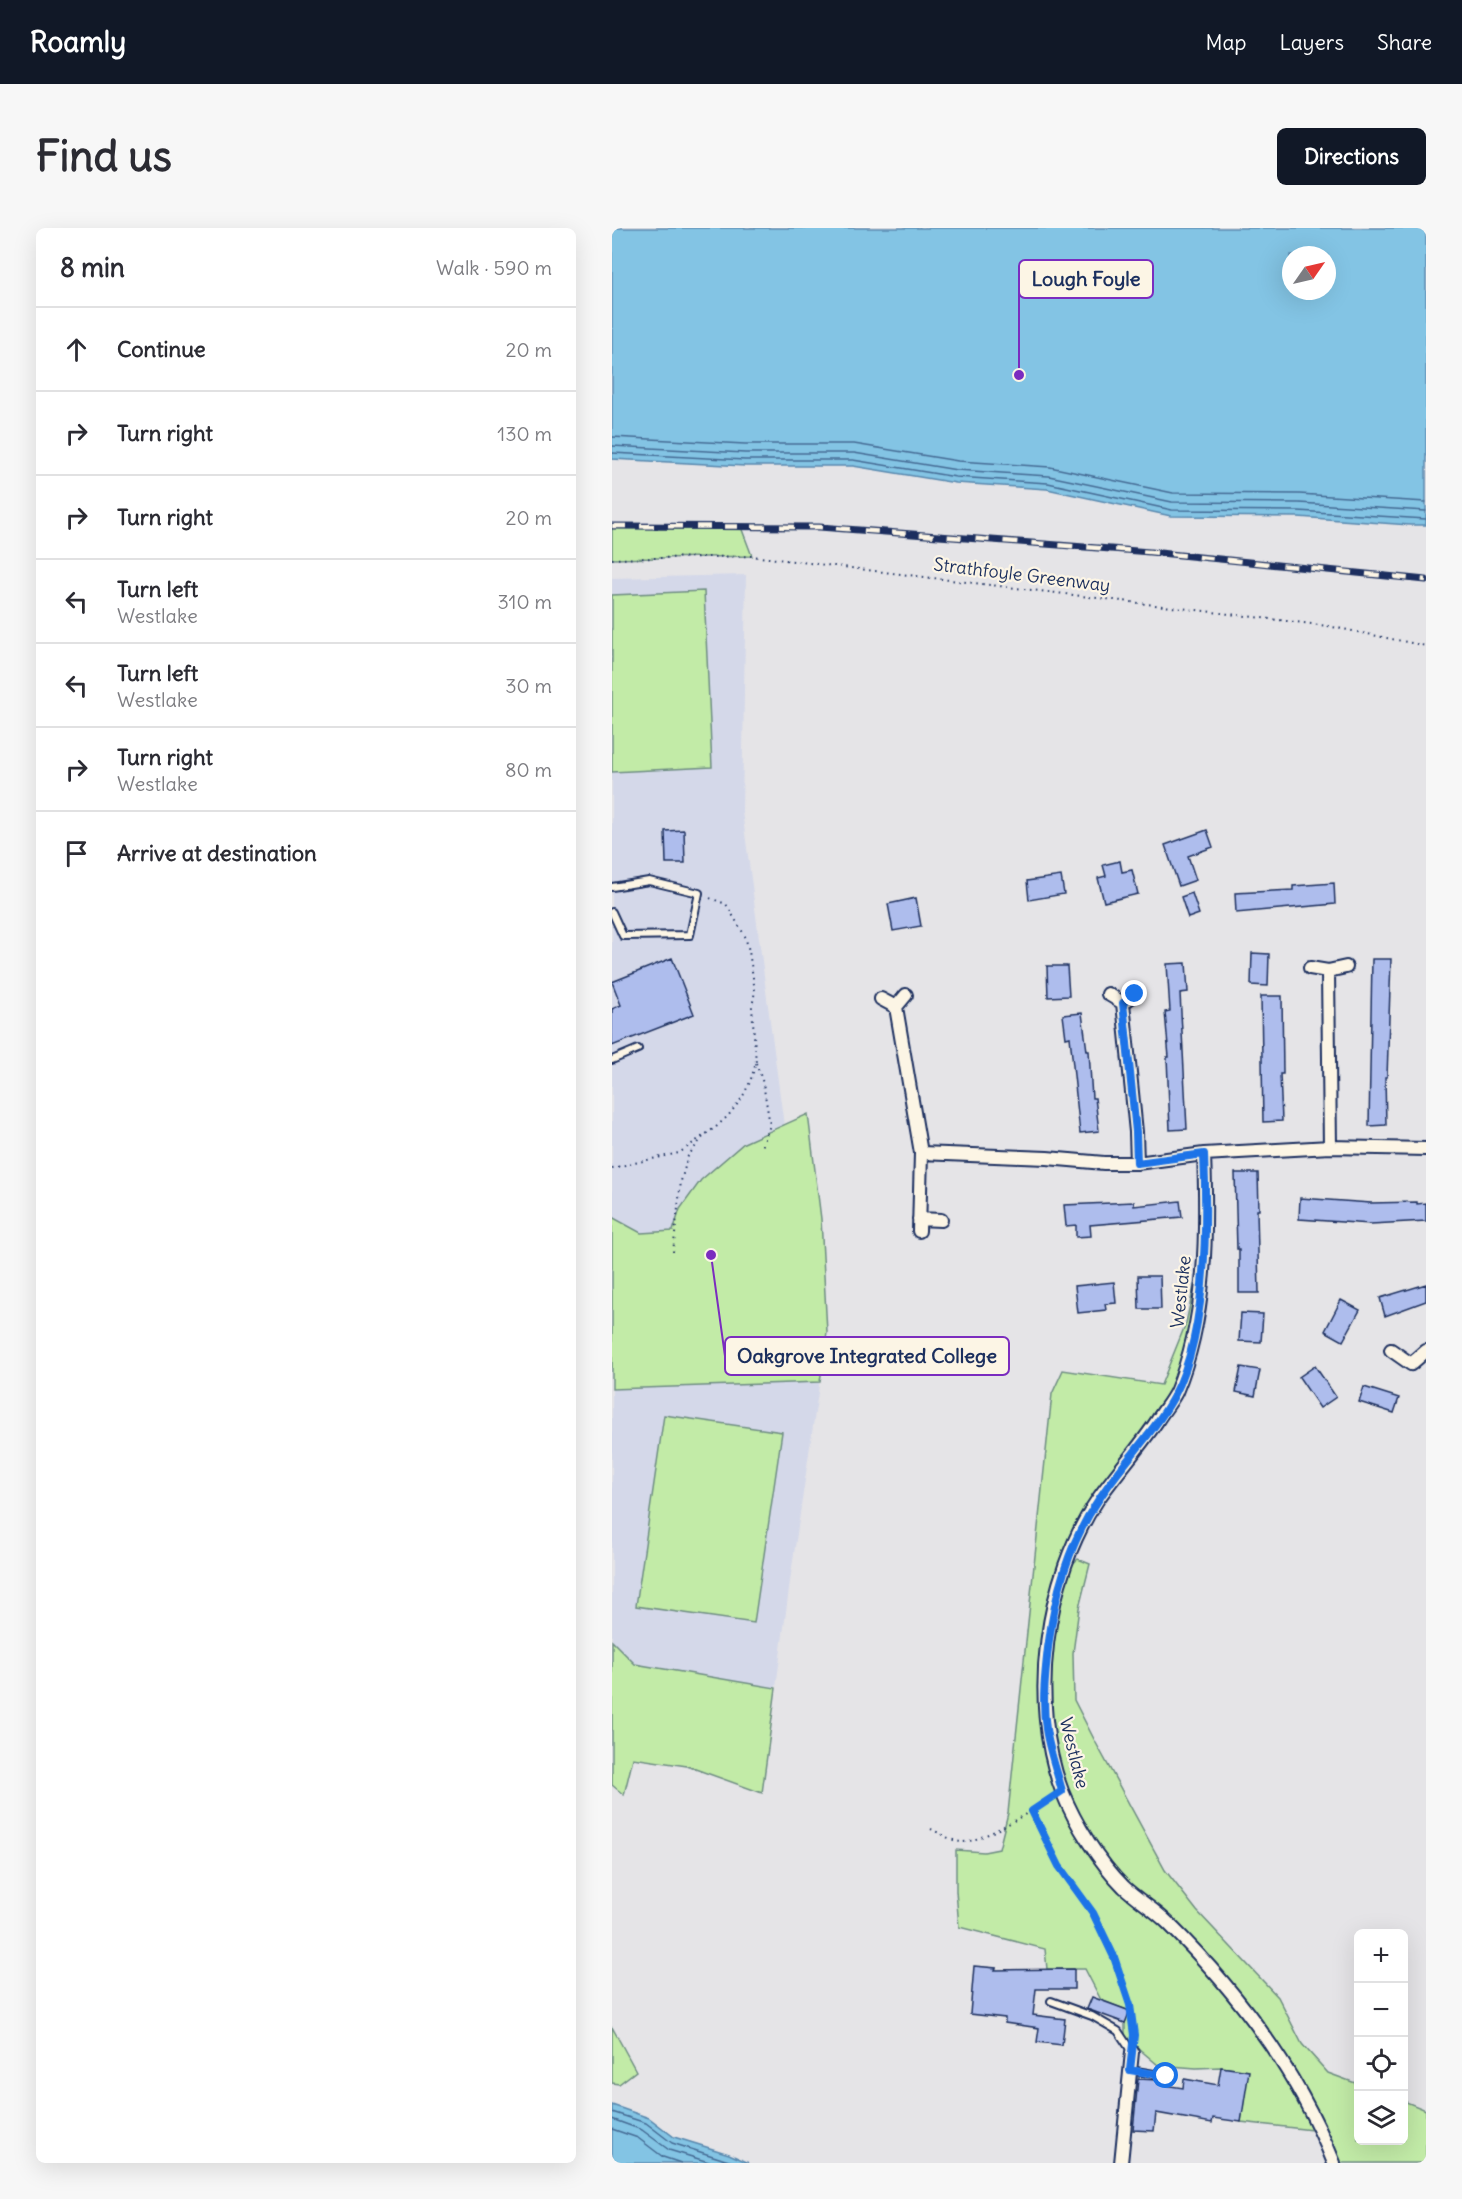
<!DOCTYPE html>
<meta charset="utf-8">
<style>
body{margin:0;font-family:Delius,sans-serif;background:#f7f7f7;color:#2b2b33}
.controls{position:absolute;right:18px;bottom:18px;display:grid;overflow:hidden;border-radius:9px;box-shadow:0 6px 24px #0002}
.controls button{width:54px;height:54px;display:grid;place-items:center;padding:0;border:0;border-bottom:2px solid #e1e1e2;background:#fff;color:#2b2b33;font:30px sans-serif}
.compass{position:absolute;left:670px;top:18px;width:54px;height:54px;border-radius:50%;background:#fff;box-shadow:0 6px 24px #0002;rotate:56deg}
.stop{position:absolute;width:18px;height:18px;margin:-14px;border:4px solid #1a73e8;border-radius:50%;background:#fff}
.stop.end{background:#1a73e8;border-color:#fff;box-shadow:0 2px 6px #0008}
.list{margin:0;padding:0;list-style:none}
h2{display:flex;justify-content:space-between;align-items:center;height:78px;margin:0;padding:0 24px;font-size:26px}
h2 small{font-size:20px;font-weight:400;color:#7c7c81}
.list li{display:grid;grid-template-columns:39px 1fr auto;gap:18px;align-items:center;box-sizing:border-box;height:84px;padding:0 24px;border-top:2px solid #e1e1e2}
.list b{display:block;font-size:22px;white-space:nowrap}
.list p{margin:0;font-size:20px;white-space:nowrap;color:#7c7c81}
.list em{font-size:20px;font-style:normal;color:#7c7c81}
.icon{flex:none;width:33px;height:33px;fill:none;stroke:currentColor;stroke-width:2;stroke-linecap:round;stroke-linejoin:round}
.map{position:relative;flex:none;width:814px;height:1935px;overflow:hidden;border-radius:9px}
header{display:flex;align-items:center;gap:36px;box-sizing:border-box;height:84px;padding:0 30px;background:#111827;color:#fff}
header strong{font-size:28px}
nav{display:flex;gap:33px;margin-inline-start:auto;font-size:21px}
.intro{display:flex;align-items:center;justify-content:space-between;box-sizing:border-box;height:144px;padding:0 36px}
h1{margin:0;font-size:42px}
.button{padding:15px 27px;border-radius:9px;background:#111827;color:#fff;font-size:21px;font-weight:700}
main{display:flex;gap:36px;padding:0 36px}
aside{flex:1;background:#fff;border-radius:9px;box-shadow:0 6px 24px #0002}
.map>svg:first-child{display:block}
.built{fill:#d4d8e9}
.green{fill:#c2eba7;stroke:#6e8d82;stroke-width:1.5}
.water{fill:#83c4e4;stroke:#5988ae;stroke-width:1.5;fill-rule:evenodd}
.lines{fill:none;stroke-linecap:round;stroke-linejoin:round}
.shore{stroke:#456b94;stroke-width:1.5}
.building{fill:#aebded;stroke:#1b2f5e;stroke-width:1.5}
.service-casing{stroke:#1b2f5e;stroke-width:10}
.minor-casing{stroke:#1b2f5e;stroke-width:16}
.path{stroke:#1b2f5e;stroke-width:2;stroke-dasharray:1.5 4.5;stroke-linecap:butt}
.service{stroke:#fcf5e5;stroke-width:6}
.minor{stroke:#fcf5e5;stroke-width:12}
.rail-casing{stroke:#1b2f5e;stroke-width:7}
.rail{stroke:#fcf5e5;stroke-width:4.5;stroke-dasharray:14;stroke-linecap:butt}
.route{stroke:#1a73e8;stroke-width:8}
.labels{text-anchor:middle;stroke-width:4.5;stroke-linejoin:round;paint-order:stroke}
.street-label{font-size:18px;fill:#1b2f5e;stroke:#fcf5e5}
.leader{fill:none;stroke:#7b2cbf;stroke-width:2}
.callout-dot{fill:#7b2cbf;stroke:#fcf5e5;stroke-width:2}
.callout{fill:#fcf5e5;stroke:#7b2cbf;stroke-width:2}
.callout-label{font-size:20px;text-anchor:middle;font-weight:bold;fill:#1b2f5e}
</style>
<header>
<strong>Roamly</strong>
<nav><a>Map</a><a>Layers</a><a>Share</a></nav>
</header>
<div class="intro"><h1>Find us</h1><a class="button">Directions</a></div>
<main>
<aside>
<h2>8 min<small>Walk · 590 m</small></h2>
<ul class="list">
<li><svg class="icon" aria-label="ahead" viewBox="0 0 24 24"><path d="M12 20V5M6 11l6-6 6 6"/></svg><div><b>Continue</b></div><em>20 m</em></li>
<li><svg class="icon" aria-label="right" viewBox="0 0 24 24"><path d="M7 20v-9h11M14 6l5 5-5 5"/></svg><div><b>Turn right</b></div><em>130 m</em></li>
<li><svg class="icon" aria-label="right" viewBox="0 0 24 24"><path d="M7 20v-9h11M14 6l5 5-5 5"/></svg><div><b>Turn right</b></div><em>20 m</em></li>
<li><svg class="icon" aria-label="left" viewBox="0 0 24 24"><path d="M17 20v-9H6M10 6l-5 5 5 5"/></svg><div><b>Turn left</b><p>Westlake</p></div><em>310 m</em></li>
<li><svg class="icon" aria-label="left" viewBox="0 0 24 24"><path d="M17 20v-9H6M10 6l-5 5 5 5"/></svg><div><b>Turn left</b><p>Westlake</p></div><em>30 m</em></li>
<li><svg class="icon" aria-label="right" viewBox="0 0 24 24"><path d="M7 20v-9h11M14 6l5 5-5 5"/></svg><div><b>Turn right</b><p>Westlake</p></div><em>80 m</em></li>
<li><svg class="icon" aria-label="arrive" viewBox="0 0 24 24"><path d="M6 21V4h12l-3 4 3 4H6"/></svg><div><b>Arrive at destination</b></div></li>
</ul>
</aside>
<div class="map">
<svg width="814" height="1935" viewBox="0 0 814 1935">
<rect width="100%" height="100%" fill="#e5e4e7"/>
<filter id="ink" filterUnits="userSpaceOnUse"><feTurbulence type="fractalNoise" baseFrequency=".0167" numOctaves="2"/><feDisplacementMap in="SourceGraphic" scale="12" xChannelSelector="R" yChannelSelector="G"/><feConvolveMatrix kernelMatrix="1 2 1 2 8 2 1 2 1" color-interpolation-filters="sRGB"/></filter>
<g filter="url(#ink)">
<path class="built" d="M134,347L130,583L179,950L215,1104L179,1346L150,1565L75,1538L21,1530L12,1567L0,1557V350Z"/>
<path class="green" d="M0,298L129,299L140,328L0,331Z
M92,363L100,539L0,544V367Z
M196,886L209,991L215,1104L208,1154L0,1161V989L29,1005L61,1003L68,981L89,952L132,915Z
M584,1049L576,1115L562,1154L506,1245L452,1343L466,1331L478,1336L467,1380L461,1425L462,1472L484,1515L553,1642L585,1683L666,1769L690,1816L716,1845L746,1856V1912H792V1873L814,1882V1935H722L709,1903L629,1894L636,1843L609,1839L584,1840L546,1837L513,1809V1795L517,1783L489,1772L473,1741H435L433,1721L347,1699L344,1663V1622L372,1624L387,1621L396,1585L440,1166L451,1142L549,1157L574,1095Z
M52,1187L170,1204L142,1395L24,1378Z
M0,1413L23,1436L164,1460L150,1565L75,1538L21,1530L12,1567L0,1557Z
M0,1799L24,1843L7,1856L0,1855Z"/>
<path class="water" d="M0,0H814V297H798L686,289L559,288L435,261L344,255L241,238H133L0,231ZM679,27H715V63H679Z
M0,1877L37,1890L62,1909L117,1926L137,1935H0Z"/>
<g class="lines">
<path class="shore" d="M0,209L133,216H242L346,233L438,239L561,265L687,266L814,274
M0,218L133,225H242L345,242L437,248L560,274L687,275L814,283
M0,225L133,232H241L344,249L436,255L560,282L686,283L814,291
M0,1884L34,1895L60,1915L123,1935
M0,1891L30,1902L57,1922L100,1935
M0,1901L26,1910L51,1929L69,1935"/>
</g>
<path class="building" d="M72,602L73,635H54L53,603Z
M595,602L601,619L576,628L584,652L567,658L553,617Z
M508,633L510,644L520,642L526,666L492,674L486,650L494,648L491,637Z
M449,648L452,666L417,672L415,653Z
M722,655L723,676L624,685L623,665L681,662V658Z
M580,665L587,686L576,690L569,669Z
M304,670L309,698L281,703L276,676Z
M640,725L657,726L656,758L639,757Z
M60,730L82,786L0,818V781L9,777L0,754Z
M760,731H779L775,849H773L774,897L757,898Z
M574,735L576,764L568,765L575,901L558,902L555,829H557L553,784L558,783L555,736Z
M435,738H455L457,768L436,769Z
M649,768H670L671,846H668L670,893L651,894Z
M470,785L475,823H477L480,870H483L487,903L468,905L458,809L454,810L451,787Z
M623,945H646L647,982H645L647,1065H627V1021H625Z
M688,970L759,975L805,974V976L814,975V993L759,996L687,991Z
M568,973L570,989L478,997L479,1008L464,1009V997L454,998L452,977L522,974V978Z
M526,1048H548L549,1081H527Z
M502,1054L504,1075L493,1076L494,1082L466,1085L463,1058Z
M814,1056V1073L773,1088L768,1070Z
M729,1072L748,1082L731,1113L713,1103Z
M629,1085L651,1086L649,1114L627,1113Z
M703,1138L724,1169L708,1180L687,1149Z
M629,1139L648,1142L643,1168L624,1164Z
M752,1159L787,1170L782,1185L747,1174Z
M362,1738L384,1740L383,1742L462,1741V1761H424L421,1787L453,1791L450,1817L425,1814L427,1800L393,1795V1790L358,1786Z
M480,1769L518,1783L513,1795L475,1781Z
M609,1839L637,1843L629,1894L601,1890L600,1895L544,1885L542,1903L521,1902L526,1851L546,1852V1856L571,1860L572,1851L606,1857Z"/>
<g class="lines">
<defs>
<path id="service" d="M0,659L37,653L87,665L78,707L11,708L0,684
M0,832L26,821
M439,1773L480,1788L506,1803L520,1824
M518,1842L554,1848"/>
<path id="minor" d="M698,740L716,743L734,739
M716,743L718,919
M496,766L511,775L523,766
M294,767L284,779L309,925L307,1003
M269,771L284,779
M511,775L524,904L525,935
M309,925L435,930L492,935H525L592,926L718,919L814,921
M592,926C595,1005 595,1090 564,1164C559,1174 551,1183 545,1193C527,1220 505,1244 486,1271C433,1349 416,1474 450,1563C463,1596 487,1634 512,1659C526,1672 543,1682 556,1695C625,1763 686,1845 722,1935
M307,991L329,992
M779,1122L799,1136L814,1123
M509,1935L520,1824"/>
</defs>
<use href="#service" class="service-casing"/>
<use href="#minor" class="minor-casing"/>
<path class="path" d="M0,331L140,328L716,398L814,418
M144,835L151,855L158,897L150,919
M0,940L67,925L104,899L116,888L130,870L138,854L144,835L140,779L143,763L137,723L133,708L114,676L95,669
M61,1024L69,953L76,928L91,909
M420,1583L447,1638L481,1685L502,1729L518,1777L522,1809
M319,1601C327,1605 340,1613 349,1614C368,1615 421,1582 438,1571"/>
<use href="#service" class="service"/>
<use href="#minor" class="minor"/>
<defs>
<path id="rail" d="M0,298L207,299L538,324L814,352"/>
</defs>
<use href="#rail" class="rail-casing"/>
<use href="#rail" class="rail"/>
</g>
</g>
<g class="lines" filter="url(#ink)">
<path class="route" d="M523,766L511,775L524,904L525,935L592,926C595,995 595,1107 562,1168C542,1205 510,1235 487,1271C456,1316 443,1366 436,1420C433,1447 430,1474 434,1501C437,1522 445,1543 450,1563L420,1583L447,1638L481,1685L502,1729L518,1777L522,1807L518,1842L554,1848"/>
</g>
<g class="labels">
<g class="street-label">
<text transform="translate(410 347) rotate(7)" y="6">Strathfoyle Greenway</text>
<text transform="translate(569 1064) rotate(-84)" y="6">Westlake</text>
<text transform="translate(462 1525) rotate(76)" y="6">Westlake</text>
</g>
</g>
<path class="leader" d="M407 147L407 51M99 1027L113 1128"/>
<g class="callout-dot">
<circle cx="407" cy="147" r="6"/>
<circle cx="99" cy="1027" r="6"/>
</g>
<g class="callout">
<rect x="407" y="32" width="134" height="38" rx="6"/>
<rect x="113" y="1109" width="284" height="38" rx="6"/>
</g>
<g class="callout-label">
<text x="474" y="58">Lough Foyle</text>
<text x="255" y="1135">Oakgrove Integrated College</text>
</g>
</svg>
<div class="controls">
<button>+</button>
<button>−</button>
<button><svg class="icon" aria-label="locate" viewBox="0 0 24 24"><circle cx="12" cy="12" r="6"/><path d="M12 2v4M12 18v4M2 12h4M18 12h4"/></svg></button>
<button><svg class="icon" aria-label="layers" viewBox="0 0 24 24"><path d="M12 4l9 5-9 5-9-5zM3 14l9 5 9-5"/></svg></button>
</div>
<svg class="compass" viewBox="-18 -18 36 36"><path d="M0-13l5 13h-10z" fill="#e53935"/><path d="M0 13l5-13h-10z" fill="#7c7c81"/></svg>
<div class="stop" style="left:554px;top:1848px"></div>
<div class="stop end" style="left:523px;top:766px"></div>
</div>
</main>
